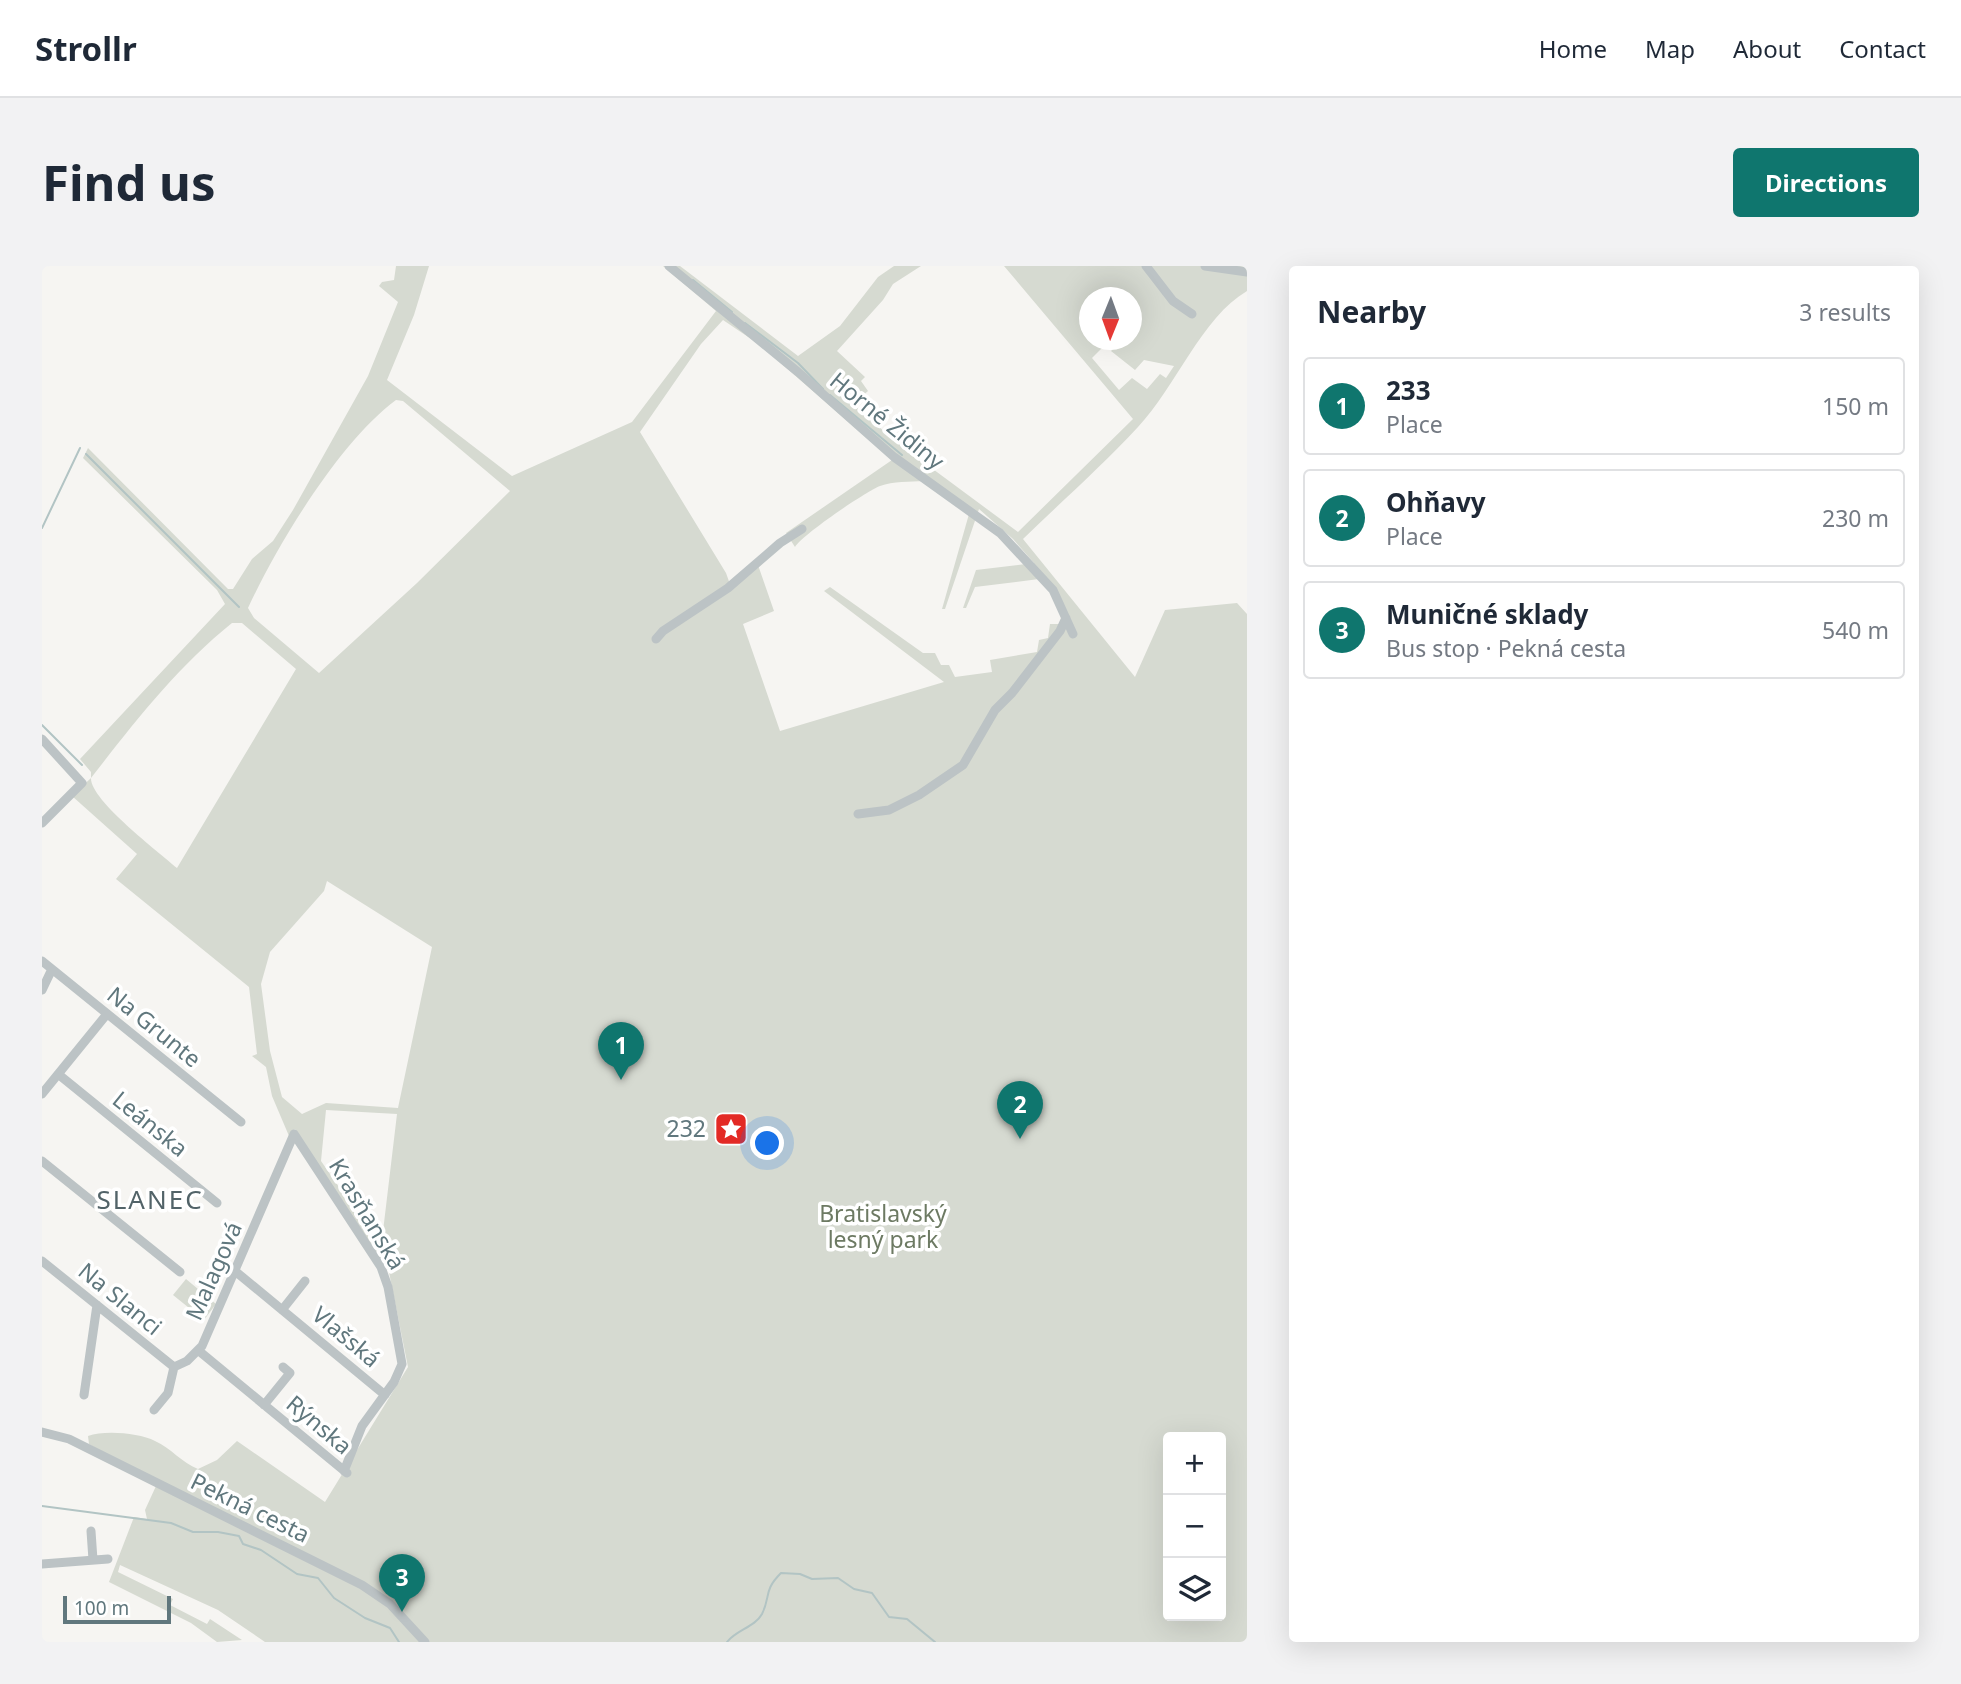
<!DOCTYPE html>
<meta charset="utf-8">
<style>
body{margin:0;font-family:"Noto Sans",sans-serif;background:#f2f2f3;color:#1f2937}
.controls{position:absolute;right:21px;bottom:21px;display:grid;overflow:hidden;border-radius:7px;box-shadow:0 7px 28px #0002}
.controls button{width:63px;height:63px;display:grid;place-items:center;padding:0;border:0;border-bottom:2px solid #e0e1e3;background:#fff;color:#1f2937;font:35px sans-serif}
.compass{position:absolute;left:1037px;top:21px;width:63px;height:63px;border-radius:50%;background:#fff;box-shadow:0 7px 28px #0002;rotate:181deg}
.scale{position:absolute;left:21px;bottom:18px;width:108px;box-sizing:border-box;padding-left:7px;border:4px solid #60777d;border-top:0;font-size:19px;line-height:24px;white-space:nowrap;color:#60777d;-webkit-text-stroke:5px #fff;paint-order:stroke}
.you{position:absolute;left:726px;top:878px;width:24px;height:24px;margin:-18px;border:5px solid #fff;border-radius:50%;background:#1a73e8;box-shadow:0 0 0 10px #1a73e833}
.badge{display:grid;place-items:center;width:46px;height:46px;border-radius:50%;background:#0f766e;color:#fff;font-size:23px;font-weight:700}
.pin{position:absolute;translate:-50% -58px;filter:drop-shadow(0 2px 4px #0008)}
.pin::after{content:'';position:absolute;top:37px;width:24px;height:21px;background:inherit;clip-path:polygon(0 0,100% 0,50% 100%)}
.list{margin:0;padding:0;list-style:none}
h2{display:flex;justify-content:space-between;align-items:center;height:91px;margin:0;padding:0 28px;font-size:30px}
h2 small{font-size:23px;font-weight:400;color:#747a83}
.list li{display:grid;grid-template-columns:46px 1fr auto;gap:21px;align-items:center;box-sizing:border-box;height:98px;margin:0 14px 14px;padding:0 14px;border:2px solid #e0e1e3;border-radius:7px}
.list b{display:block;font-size:26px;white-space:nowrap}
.list p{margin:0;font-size:23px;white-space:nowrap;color:#747a83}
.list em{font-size:23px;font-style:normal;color:#747a83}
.icon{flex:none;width:38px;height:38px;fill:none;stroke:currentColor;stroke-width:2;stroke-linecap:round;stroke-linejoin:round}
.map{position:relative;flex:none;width:1205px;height:1376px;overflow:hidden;border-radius:7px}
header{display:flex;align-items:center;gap:42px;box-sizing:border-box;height:98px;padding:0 35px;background:#fff;border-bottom:2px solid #e0e1e3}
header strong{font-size:33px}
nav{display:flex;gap:38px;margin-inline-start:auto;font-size:24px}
.intro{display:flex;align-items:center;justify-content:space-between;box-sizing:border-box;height:168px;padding:0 42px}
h1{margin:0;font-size:49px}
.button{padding:18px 32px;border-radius:7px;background:#0f766e;color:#fff;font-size:24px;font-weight:700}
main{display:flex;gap:42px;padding:0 42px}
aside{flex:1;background:#fff;border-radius:7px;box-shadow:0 7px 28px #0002}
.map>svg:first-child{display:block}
.green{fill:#d6dad1;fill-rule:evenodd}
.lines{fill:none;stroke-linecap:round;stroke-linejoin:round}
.stream{stroke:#b2c4c4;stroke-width:2}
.street{stroke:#bcc3c5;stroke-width:9}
.labels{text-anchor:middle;stroke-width:7;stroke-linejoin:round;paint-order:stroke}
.street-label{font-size:23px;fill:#60777d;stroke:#fff}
.poi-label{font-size:23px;fill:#60777d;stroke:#fff;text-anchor:end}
.park-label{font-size:23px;fill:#6d7a63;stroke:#fff}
.quarter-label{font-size:26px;letter-spacing:2px;fill:#526368;stroke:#fff}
</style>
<header>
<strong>Strollr</strong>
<nav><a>Home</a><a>Map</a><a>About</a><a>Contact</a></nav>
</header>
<div class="intro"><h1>Find us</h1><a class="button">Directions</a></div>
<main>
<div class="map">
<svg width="1205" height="1376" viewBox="0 0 1205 1376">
<rect width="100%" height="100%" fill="#f6f5f2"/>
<path class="green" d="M354,0H387L372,49L345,114L470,210L590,156L674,45L621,0H638L756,90L798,60L836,11L852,0H879L851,18L841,34L795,85L823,111L819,115L826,125L811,138L853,175L976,266L1091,153L962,0H1205V25C1160,51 1133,122 1096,161C1060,200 1019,236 981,273L1093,411L1123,344L1195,337L1205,348V1376H223L176,1344L78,1299L76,1306L131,1333L128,1339L165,1358L168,1353L200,1374L175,1376L149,1357L67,1316L92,1251L105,1253L103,1244L114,1220L47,1178L46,1170C63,1164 97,1167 113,1175C129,1182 140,1197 156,1203L175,1194L195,1175L283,1236L366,1101L347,1006L253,863L247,870L230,830L224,801L210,790L215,788L207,721L74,613L95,588L30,530L49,512V506L38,493L183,338L175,324L41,192L46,182L186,323H191L210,293L231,275L251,244L326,110L356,36L337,20L340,16L352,14ZM1048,32H1090V74H1070L1075,79L1069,85L1093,104L1102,94L1132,100L1124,112L1118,108L1105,123L1090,112L1077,124L1050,92L1068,74H1048ZM681,54L718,79L850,194L744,267L753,281C760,269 823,226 838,220C851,215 868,216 882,215L927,248L900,343H903L937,243L971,273L992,297L934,304L921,342H924L933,321L997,313L1008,325L1020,353L1017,358H1008L1006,372L997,374L995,386L948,394L950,406L913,411L907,399H899L893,387H881L788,321L782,325L902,416L738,465L701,358L732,345L716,299L689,321L684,307L598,166L659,78ZM354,134L361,135L468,225L375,317L277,407L212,352L206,342C235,279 298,175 354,134ZM190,357H200L254,403L135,602C117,586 48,534 49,512C92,457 135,401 190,357ZM285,615L390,681L356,842L284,837L260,848L240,831L228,785L219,718L228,686L282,625ZM284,844L355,848L339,982L279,895ZM1126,1171H1179V1350H1126Z
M144,1013L174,1038L162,1054L131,1029Z"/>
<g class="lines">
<path class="stream" d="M651,14L690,46
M703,57L756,97L781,123
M788,129L860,189
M44,188L197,341
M0,262L38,182
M0,459L40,499
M0,1240L129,1257L151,1266H176L197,1270L201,1278L219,1284L255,1308L276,1312L292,1332L323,1352L348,1362L357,1376
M685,1376C694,1364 713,1361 720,1348C729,1330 721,1325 739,1307L758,1308L770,1313L796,1312L812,1323L830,1327L847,1351L865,1353L893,1376"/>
<path class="street" d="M627,0L756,106L852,191L958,267L1011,324L1031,368
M1104,0L1131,35L1150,48
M1163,0L1205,6
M614,373L621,365L686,322L738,277L760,263
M0,473L40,517L0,557
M816,548L847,544L877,529L921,499L953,444L970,427L1018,365L1024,352
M0,695L199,856
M0,724L10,703
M16,808L175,937
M0,828L65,748
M252,868L339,1001L346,1021L360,1098L352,1116L320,1160L302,1205
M0,895L138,1006
M0,995L132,1101
M193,1005L343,1129
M240,1044L263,1015
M157,1085L305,1207
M42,1129L55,1039
M222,1139L248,1107L241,1101
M112,1144L126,1127L132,1101L145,1095L160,1080L252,868
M0,1166L27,1173L320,1319L348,1338L383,1376
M49,1265L51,1294
M0,1298L66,1293"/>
</g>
<defs>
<symbol id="sight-square" viewBox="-11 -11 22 22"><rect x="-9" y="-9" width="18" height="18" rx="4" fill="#e32a25" stroke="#fff"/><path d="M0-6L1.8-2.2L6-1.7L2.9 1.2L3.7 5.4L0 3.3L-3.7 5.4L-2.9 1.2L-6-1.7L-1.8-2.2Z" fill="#fff"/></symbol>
</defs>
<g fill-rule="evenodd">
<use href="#sight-square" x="670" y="844" width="38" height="38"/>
</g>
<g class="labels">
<g class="street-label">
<text transform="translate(845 155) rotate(39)" y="8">Horné Židiny</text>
<text transform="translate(112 761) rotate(39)" y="8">Na Grunte</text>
<text transform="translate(108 858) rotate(39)" y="8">Leánska</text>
<text transform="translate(325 948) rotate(59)" y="8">Krasňanská</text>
<text transform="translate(172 1005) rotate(-66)" y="8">Malagová</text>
<text transform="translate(78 1033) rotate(39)" y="8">Na Slanci</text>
<text transform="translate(304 1071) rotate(40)" y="8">Vlašská</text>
<text transform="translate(277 1159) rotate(40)" y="8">Rýnska</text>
<text transform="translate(208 1242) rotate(26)" y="8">Pekná cesta</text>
</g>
<g class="poi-label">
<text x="664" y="871">232</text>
</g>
<g class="park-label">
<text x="841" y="956">Bratislavský<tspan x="841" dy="26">lesný park</tspan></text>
</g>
<g class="quarter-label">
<text x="108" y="943">SLANEC</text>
</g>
</g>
</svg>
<div class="controls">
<button>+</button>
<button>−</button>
<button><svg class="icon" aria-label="layers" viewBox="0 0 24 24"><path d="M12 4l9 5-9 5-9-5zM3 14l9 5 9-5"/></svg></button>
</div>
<svg class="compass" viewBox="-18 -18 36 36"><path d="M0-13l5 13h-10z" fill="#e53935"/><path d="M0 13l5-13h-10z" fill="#747a83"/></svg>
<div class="scale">100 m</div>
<div class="you"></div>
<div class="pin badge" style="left:579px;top:814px">1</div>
<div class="pin badge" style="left:978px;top:873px">2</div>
<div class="pin badge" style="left:360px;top:1346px">3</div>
</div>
<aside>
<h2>Nearby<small>3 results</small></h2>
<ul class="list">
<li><span class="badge">1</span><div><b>233</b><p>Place</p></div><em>150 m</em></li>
<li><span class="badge">2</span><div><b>Ohňavy</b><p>Place</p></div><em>230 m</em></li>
<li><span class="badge">3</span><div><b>Muničné sklady</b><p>Bus stop · Pekná cesta</p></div><em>540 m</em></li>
</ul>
</aside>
</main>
